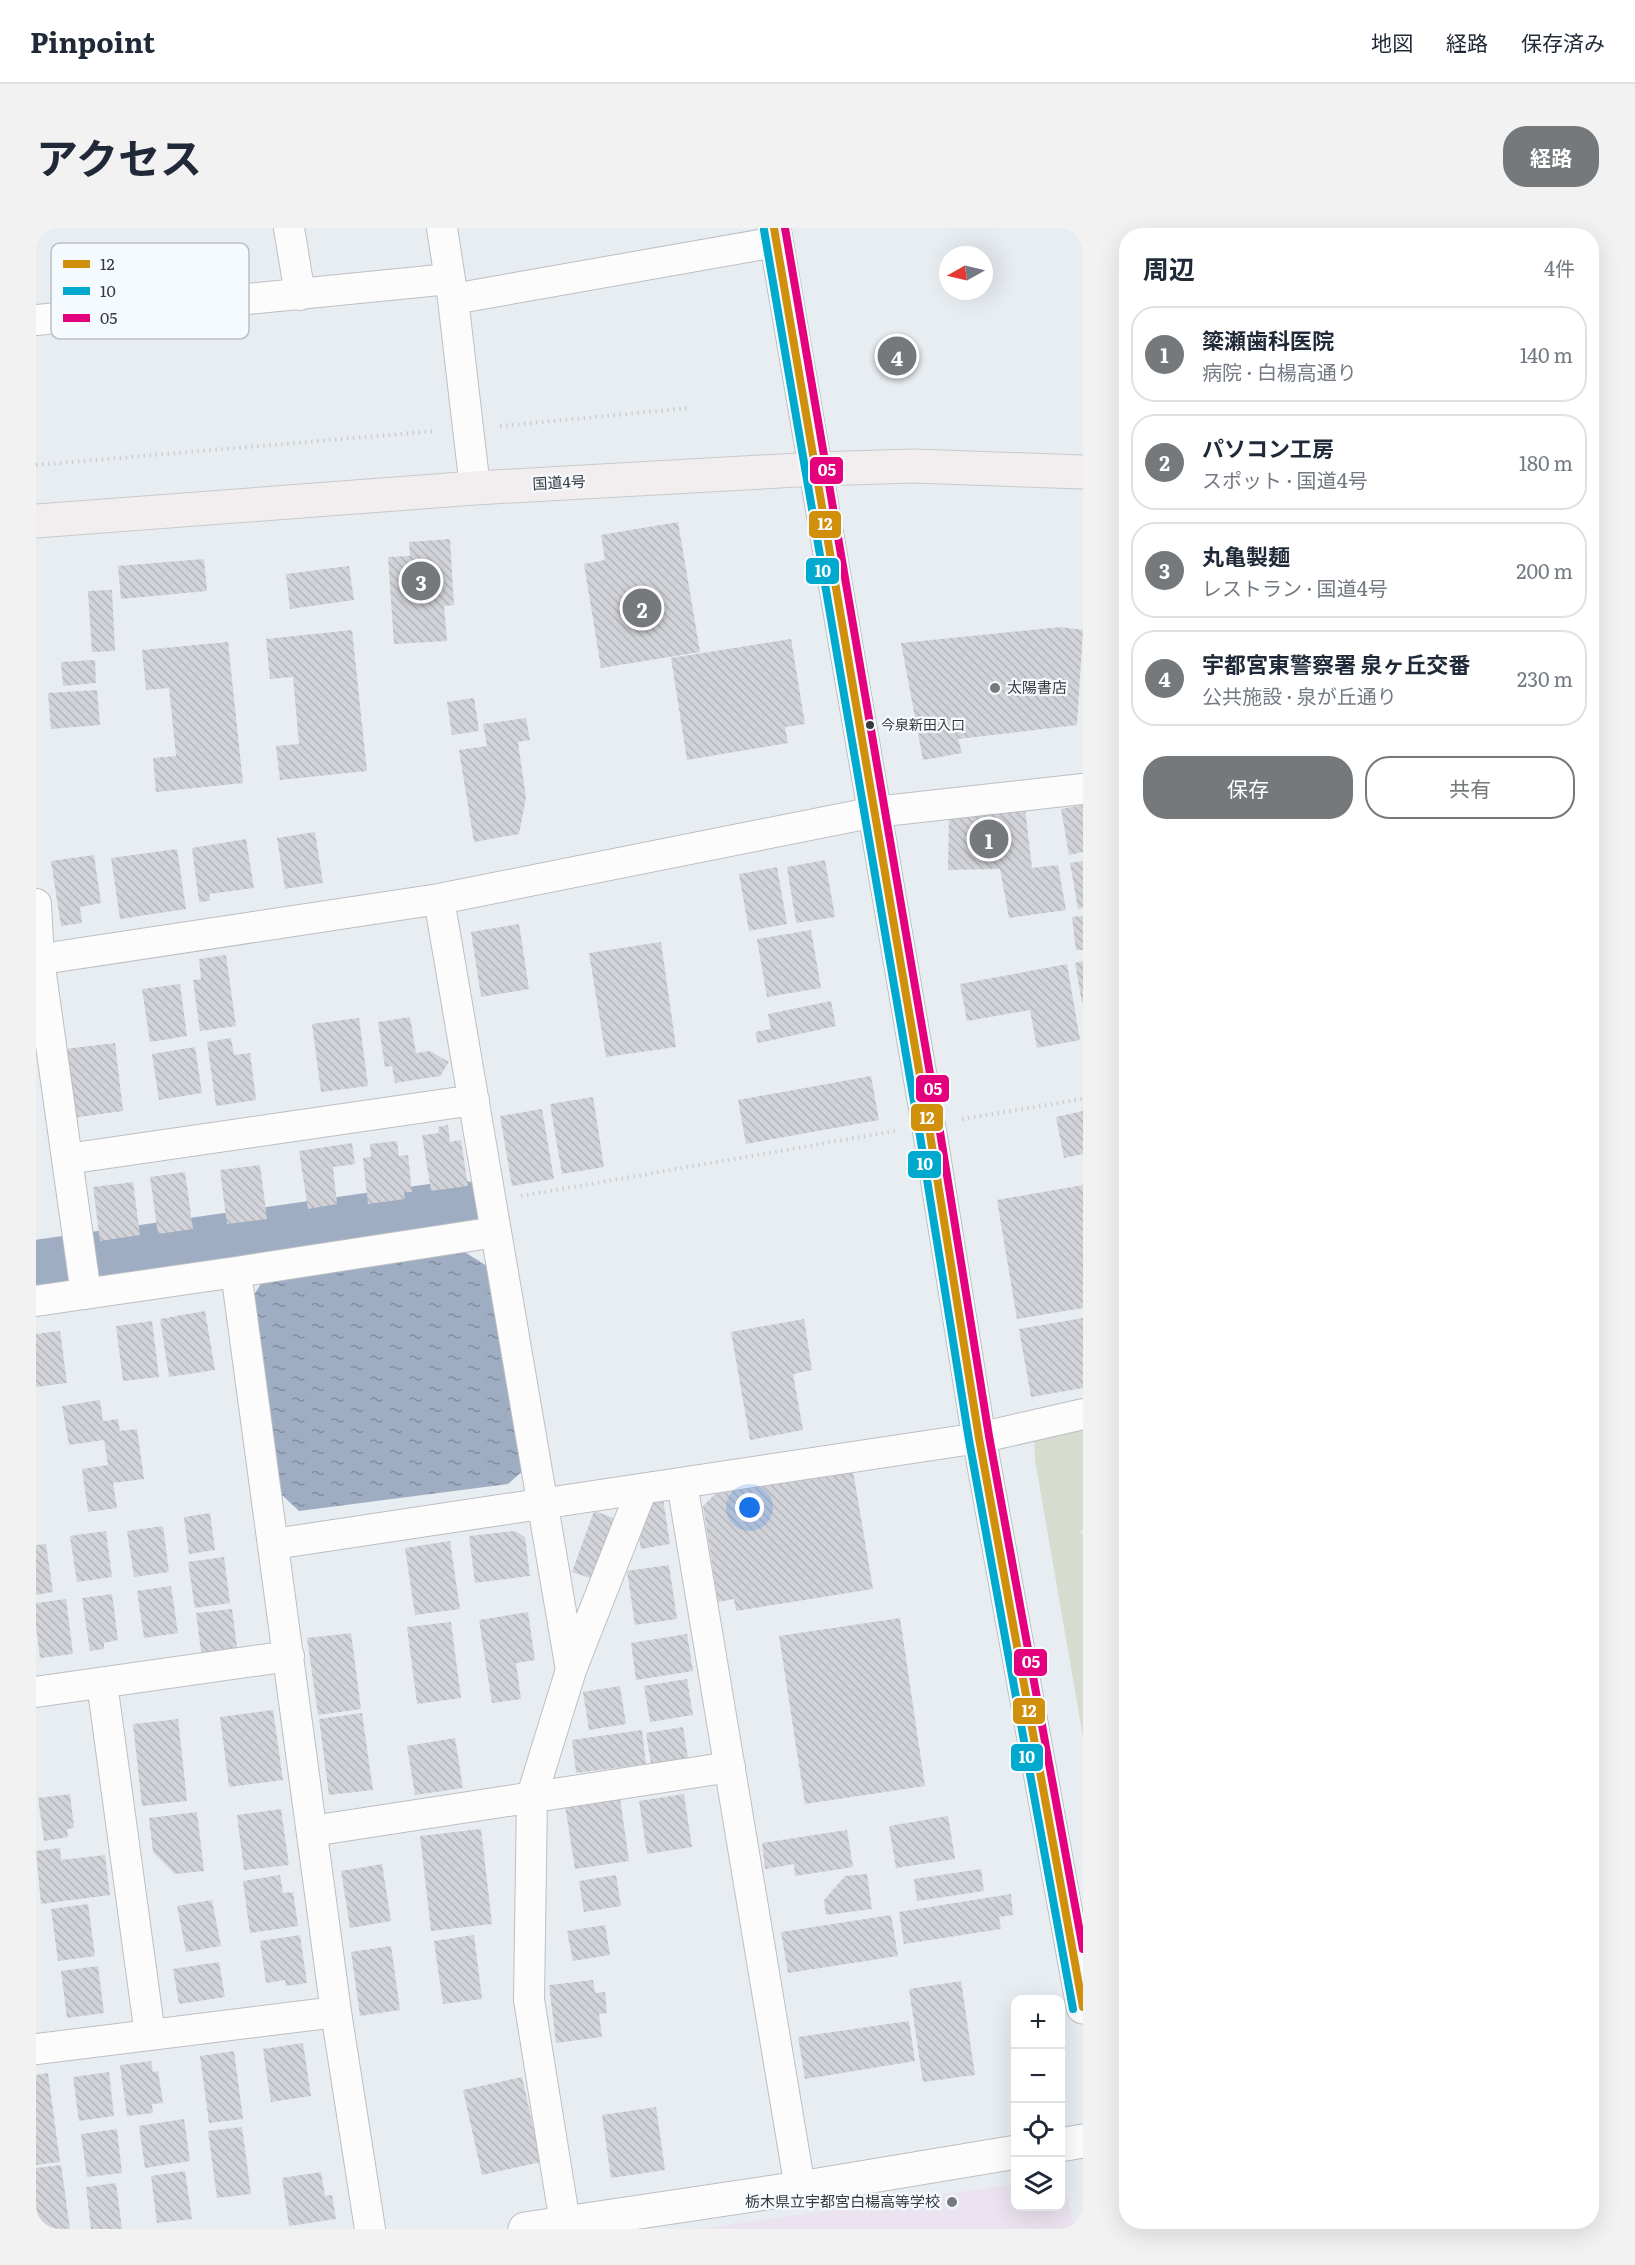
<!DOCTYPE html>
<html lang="ja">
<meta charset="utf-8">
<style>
body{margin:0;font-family:Literata,"Noto Sans JP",serif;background:#f2f2f3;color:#1f2937}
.controls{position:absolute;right:18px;bottom:18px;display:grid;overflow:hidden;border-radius:12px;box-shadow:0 6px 24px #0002}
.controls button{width:54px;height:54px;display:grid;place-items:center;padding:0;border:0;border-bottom:2px solid #e0e1e3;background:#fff;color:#1f2937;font:30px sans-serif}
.compass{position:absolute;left:903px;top:18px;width:54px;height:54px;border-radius:50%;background:#fff;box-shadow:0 6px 24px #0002;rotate:262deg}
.you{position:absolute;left:714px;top:1280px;width:21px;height:21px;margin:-15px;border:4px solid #fff;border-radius:50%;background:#1a73e8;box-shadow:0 0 0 9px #1a73e833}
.badge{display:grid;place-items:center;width:39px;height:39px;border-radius:50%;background:#75797c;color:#fff;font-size:20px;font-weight:700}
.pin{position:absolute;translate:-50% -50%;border:3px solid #fff;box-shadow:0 2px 6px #0006}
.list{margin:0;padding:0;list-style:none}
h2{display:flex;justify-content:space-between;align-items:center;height:78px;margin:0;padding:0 24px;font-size:26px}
h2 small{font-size:20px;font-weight:400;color:#747a83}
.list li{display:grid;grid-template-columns:39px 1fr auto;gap:18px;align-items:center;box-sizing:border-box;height:96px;margin:0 12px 12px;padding:0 12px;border:2px solid #e0e1e3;border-radius:24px}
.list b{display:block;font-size:22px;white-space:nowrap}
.list p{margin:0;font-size:20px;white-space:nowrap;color:#747a83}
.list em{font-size:20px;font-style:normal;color:#747a83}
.actions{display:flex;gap:12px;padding:18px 24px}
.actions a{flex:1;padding:14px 0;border:2px solid #75797c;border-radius:24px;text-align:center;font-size:21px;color:#75797c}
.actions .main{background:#75797c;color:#fff}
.icon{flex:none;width:33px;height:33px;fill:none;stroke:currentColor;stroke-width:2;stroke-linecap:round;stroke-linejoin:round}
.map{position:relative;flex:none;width:1047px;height:2001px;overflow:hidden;border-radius:24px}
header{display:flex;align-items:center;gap:36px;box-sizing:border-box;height:84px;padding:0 30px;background:#fff;border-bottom:2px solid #e0e1e3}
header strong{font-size:28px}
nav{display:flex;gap:33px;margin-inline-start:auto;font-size:21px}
.intro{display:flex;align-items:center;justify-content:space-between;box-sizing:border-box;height:144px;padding:0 36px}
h1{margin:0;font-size:42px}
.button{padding:15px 27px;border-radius:24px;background:#75797c;color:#fff;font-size:21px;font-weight:700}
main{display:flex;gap:36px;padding:0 36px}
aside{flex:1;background:#fff;border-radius:24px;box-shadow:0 6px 24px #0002}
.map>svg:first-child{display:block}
.education{fill:#ebe3ef}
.grass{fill:#d6dcd0}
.water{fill:url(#water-ripples)}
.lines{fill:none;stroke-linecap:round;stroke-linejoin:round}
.river{stroke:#9eadc2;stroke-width:60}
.building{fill:url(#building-back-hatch)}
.minor-casing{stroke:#bcbfc3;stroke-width:32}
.tertiary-casing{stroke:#bcbfc3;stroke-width:35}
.trunk-casing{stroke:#c7cacc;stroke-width:35}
.path{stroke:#cccecf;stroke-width:4;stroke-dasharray:1.5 4.5;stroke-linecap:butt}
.minor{stroke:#fcfcfd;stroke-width:30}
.tertiary{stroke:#fcfcfd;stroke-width:33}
.trunk{stroke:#f2edee;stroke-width:33}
.bus-1-casing{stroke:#f5faff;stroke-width:12}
.bus-2-casing{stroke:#f5faff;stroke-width:12}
.bus-3-casing{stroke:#f5faff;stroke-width:12}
.bus-1{stroke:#d1900c;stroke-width:8}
.bus-2{stroke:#00a9ce;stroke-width:8}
.bus-3{stroke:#e5007d;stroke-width:8}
.poi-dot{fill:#75797c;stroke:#f5faff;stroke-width:2}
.bus-dot{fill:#373a3d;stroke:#f5faff;stroke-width:2}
.labels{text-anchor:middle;stroke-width:4.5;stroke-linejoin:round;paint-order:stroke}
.bus-label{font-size:14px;fill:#373a3d;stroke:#f5faff;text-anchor:start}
.street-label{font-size:15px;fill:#373a3d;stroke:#f5faff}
.poi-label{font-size:15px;fill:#373a3d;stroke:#f5faff;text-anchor:start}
.key{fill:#f5faff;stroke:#bcc0c5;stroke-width:1.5}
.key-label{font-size:16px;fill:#373a3d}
.line-badge{stroke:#f5faff;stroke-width:2}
.badge-label{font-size:16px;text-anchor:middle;font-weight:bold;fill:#fff}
</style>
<header>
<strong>Pinpoint</strong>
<nav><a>地図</a><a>経路</a><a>保存済み</a></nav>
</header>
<div class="intro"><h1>アクセス</h1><a class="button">経路</a></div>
<main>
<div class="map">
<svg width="1047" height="2001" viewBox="0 0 1047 2001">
<defs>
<pattern id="water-ripples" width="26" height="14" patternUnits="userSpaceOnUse" patternTransform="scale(1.5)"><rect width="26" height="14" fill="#9eadc2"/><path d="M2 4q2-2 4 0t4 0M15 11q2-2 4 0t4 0" fill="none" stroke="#828e9f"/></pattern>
<pattern id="building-back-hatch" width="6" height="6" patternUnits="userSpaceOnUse" patternTransform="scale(1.5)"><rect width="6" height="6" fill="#d2d3d8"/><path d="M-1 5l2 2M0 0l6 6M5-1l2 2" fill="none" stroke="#b5b6ba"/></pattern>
</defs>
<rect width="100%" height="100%" fill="#e8edf2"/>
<path class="education" d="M979,1956L980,1978H1024L1025,1963L1032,1969L1038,2001H662Z"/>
<path class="grass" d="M1047,1195V1301L1044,1304L1047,1306V1509L999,1232L998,1210Z"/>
<path class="water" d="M423,971L424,981L92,1029L91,1020Z
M427,1023L451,1038L489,1241L472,1256L263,1283L246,1267L215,1072L229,1049Z"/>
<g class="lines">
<path class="river" d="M0,1042L424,982"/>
</g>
<path class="building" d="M642,294L664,424L565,440L548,336L569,332L565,307Z
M414,311L418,377L408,378L411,413L358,416L352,329L374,328L373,314Z
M168,331L171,363L85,371L82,338Z
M313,338L318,372L254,381L250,346Z
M76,362L79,423L56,424L52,363Z
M1025,399L1047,402L1041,497L922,511L926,525L887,532L865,415Z
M316,402L331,543L244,552L240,518L263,516L257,449L234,451L230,411Z
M755,411L769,496L749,499L752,515L651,532L635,430Z
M192,414L207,555L120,564L117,530L140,528L133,460L110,462L106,422Z
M59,432L60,455L27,458L25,434Z
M61,462L64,497L15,501L12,465Z
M438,470L443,503L416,507L411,474Z
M490,490L494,512L482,514L490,570L483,606L438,614L423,522L451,518L447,496Z
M1047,577V624L1033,627L1025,581Z
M989,580L996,640L1022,637L1030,682L973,690L964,641L912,642L913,586Z
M279,604L287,655L249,661L241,610Z
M210,611L218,660L173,666L174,673L163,674L156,620Z
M141,621L150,681L84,691L75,630Z
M58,627L65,675L44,679L46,695L25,698L15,633Z
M789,632L799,689L760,695L751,639Z
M1047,633V680L1042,681L1034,635Z
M741,639L751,696L713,703L703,646Z
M1047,688V722H1040L1036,689Z
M483,696L493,761L445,769L435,704Z
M775,702L785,760L731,769L721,711Z
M625,714L640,819L570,829L553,725Z
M190,727L200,798L164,803L157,752L165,751L163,731Z
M1047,733V775H1046L1039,735Z
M1031,736L1044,812L1001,820L994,782L931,793L924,756Z
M144,756L151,808L114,814L106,761Z
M795,773L800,798L722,815L719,804L735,801L732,786Z
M374,789L380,825L394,823L413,834L404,848L359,855L356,838L349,839L342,794Z
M323,790L332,858L285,864L276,796Z
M195,810L198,827L214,825L220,872L180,878L171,814Z
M79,815L87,883L36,890L28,821Z
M159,819L166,865L123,872L116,826Z
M835,848L843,892L710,916L702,872Z
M557,869L568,939L526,946L514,876Z
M506,881L518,951L476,958L464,888Z
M1047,883V926L1028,930L1020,889Z
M412,897L414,914L425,912L432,958L395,963L386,907L403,905L402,899Z
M361,913L363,928L372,927L376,964H368L369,971L332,976L327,930L335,929L334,916Z
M316,915L319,936L297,939L301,976L272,981L263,923Z
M224,937L231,991L191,996L184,942Z
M149,944L157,1001L122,1006L114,949Z
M97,954L104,1007L64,1013L57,959Z
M1047,957V1080L981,1091L961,972Z
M169,1083L179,1142L133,1149L124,1091Z
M1047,1090V1160L995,1169L983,1101Z
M768,1091L776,1142L757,1146L767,1202L714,1212L695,1104Z
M116,1093L123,1149L87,1153L80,1098Z
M24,1103L31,1155L0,1159V1106Z
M64,1172L67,1193L82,1191L84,1203L101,1201L108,1251L77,1255L81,1280L52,1284L46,1241L72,1237L68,1212L33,1217L26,1178Z
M817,1243L837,1361L700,1383L698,1371L682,1374L667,1278L679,1266Z
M627,1271L634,1316L605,1321L602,1304L615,1273Z
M558,1283L581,1291L560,1352L536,1344Z
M174,1285L179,1322L153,1326L148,1289Z
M127,1298L133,1344L98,1349L91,1303Z
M70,1303L76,1349L41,1354L34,1308Z
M479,1303L489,1309L494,1348L439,1355L433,1308Z
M414,1313L424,1381L379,1387L369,1320Z
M10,1316L17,1364L0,1367V1317Z
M188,1329L194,1375L159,1380L152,1334Z
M633,1337L641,1391L599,1397L591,1343Z
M135,1358L142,1405L108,1410L101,1363Z
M76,1366L82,1412L68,1415V1421L54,1423L46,1370Z
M30,1371L37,1426L4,1430L0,1399V1375Z
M196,1381L202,1426L166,1431L160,1385Z
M492,1384L499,1432L480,1435L485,1471L456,1475L443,1392Z
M864,1390L889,1558L769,1576L743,1408Z
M415,1394L425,1470L381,1476L371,1399Z
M315,1405L325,1481L282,1487L271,1410Z
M651,1406L657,1443L600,1452L595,1415Z
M651,1451L657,1487L614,1494L608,1458Z
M584,1458L590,1496L553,1502L547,1464Z
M237,1482L247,1552L193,1559L184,1489Z
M326,1485L337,1562L293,1567L283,1491Z
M142,1491L151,1573L106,1578L97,1496Z
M647,1499L652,1530L615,1536L610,1505Z
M606,1502L610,1536L540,1545L536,1512Z
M419,1510L427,1560L379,1567L371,1518Z
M34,1566L38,1600L31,1601L32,1609L8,1613L2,1570Z
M648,1566L656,1619L611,1626L603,1573Z
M584,1570L593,1633L539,1641L529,1577Z
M245,1581L253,1637L208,1642L201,1587Z
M161,1584L168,1643L139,1646L117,1624L113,1590Z
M912,1588L919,1631L860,1640L853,1598Z
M445,1601L456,1696L395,1703L384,1608Z
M811,1602L817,1639L759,1648L758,1636L729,1641L726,1615Z
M24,1620L25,1632L69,1627L74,1667L5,1676L0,1623Z
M346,1636L355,1693L314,1700L305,1643Z
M945,1641L948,1663L881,1673L878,1651Z
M831,1646L836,1681L790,1687L788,1672L809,1648Z
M244,1647L247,1665L257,1664L262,1698L214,1705L207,1653Z
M580,1647L585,1678L548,1684L543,1653Z
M975,1666L977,1687L963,1689L965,1701L868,1716L863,1684Z
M176,1672L185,1718L150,1724L141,1678Z
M52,1676L59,1728L22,1733L15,1681Z
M855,1687L862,1728L752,1745L745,1704Z
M569,1697L574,1727L537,1733L531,1703Z
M264,1707L271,1755L250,1758L249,1752L230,1755L224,1713Z
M438,1707L446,1771L407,1776L398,1713Z
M355,1718L364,1782L324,1788L315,1724Z
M183,1734L189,1769L143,1776L137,1741Z
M62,1738L68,1785L31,1790L25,1743Z
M557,1752L559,1765L569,1764L571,1785L563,1786L566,1809L520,1815L513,1757Z
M925,1753L939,1847L887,1854L873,1761Z
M873,1793L879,1833L769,1851L762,1809Z
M267,1815L275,1868L235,1874L227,1821Z
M198,1823L207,1891L173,1895L164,1828Z
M115,1833L117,1844L122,1843L127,1875L116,1876L117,1885L91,1888L84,1837Z
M73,1844L78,1888L43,1893L37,1849Z
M12,1845L24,1934L0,1937V1847Z
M486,1849L505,1934L446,1947L427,1862Z
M620,1879L629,1942L575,1950L566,1887Z
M148,1891L154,1933L109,1940L103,1898Z
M206,1899L215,1966L181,1970L172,1903Z
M81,1901L86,1945L51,1949L45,1906Z
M25,1937L34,2001H0V1940Z
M149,1943L156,1991L121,1995L115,1948Z
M285,1944L289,1968L296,1967L300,1991L253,1998L246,1950Z
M80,1955L86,2001H55L50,1959Z"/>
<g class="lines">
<defs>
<path id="minor" d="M253,0L264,67
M406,0L417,71L439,260
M417,71L740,14
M0,92L413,51
M403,671L535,1442L496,1568L493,1772L529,1995
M0,676L3,732L50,1066
M0,732L403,671L839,584L1047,561
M31,931L438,872
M200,1044L460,1004
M0,1073L200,1044L300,1784
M646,1255L764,1960
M238,1316L943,1210L1047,1186
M535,1442L606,1261
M66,1455L114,1807
M0,1464L253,1428
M276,1603L694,1539
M0,1821L300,1784L334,2001"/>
<path id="tertiary" d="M738,0L894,906L943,1210L1047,1779
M1024,1917L1047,1913
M489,2001L764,1960L980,1924"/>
<path id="trunk" d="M0,293L439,260L780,241L878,238L1047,244"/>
</defs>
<use href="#minor" class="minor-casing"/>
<use href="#tertiary" class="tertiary-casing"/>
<use href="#trunk" class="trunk-casing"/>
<path class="path" d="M464,198L654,180
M0,237L400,203
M926,891L1047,871
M485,968L859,903"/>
<use href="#minor" class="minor"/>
<use href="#tertiary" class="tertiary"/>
<use href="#trunk" class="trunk"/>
<defs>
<path id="bus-1" d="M738,0L894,906L943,1210L1047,1779"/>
<path id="bus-2" d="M728,2L884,908L933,1212L1037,1781"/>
<path id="bus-3" d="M749,0L904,904L953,1208L1047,1721"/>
</defs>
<use href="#bus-1" class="bus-1-casing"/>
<use href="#bus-2" class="bus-2-casing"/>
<use href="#bus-3" class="bus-3-casing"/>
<use href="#bus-1" class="bus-1"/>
<use href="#bus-2" class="bus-2"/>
<use href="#bus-3" class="bus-3"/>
</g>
<g class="poi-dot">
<circle cx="959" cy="460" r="6"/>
<circle cx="916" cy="1974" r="6"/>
</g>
<circle class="bus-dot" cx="834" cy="497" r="5"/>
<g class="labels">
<g class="bus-label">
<text x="845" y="502">今泉新田入口</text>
</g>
<g class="street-label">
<text transform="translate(523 255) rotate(-3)" y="5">国道4号</text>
</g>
<g class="poi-label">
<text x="971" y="465">太陽書店</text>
<text x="904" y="1979" text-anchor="end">栃木県立宇都宮白楊高等学校</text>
</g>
</g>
<rect x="15" y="15" width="198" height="96" rx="9" class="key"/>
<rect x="27" y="32" width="27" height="8" fill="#d1900c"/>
<rect x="27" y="59" width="27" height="8" fill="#00a9ce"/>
<rect x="27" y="86" width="27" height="8" fill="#e5007d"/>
<g class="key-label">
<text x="64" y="42">12</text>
<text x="64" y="69">10</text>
<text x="64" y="96">05</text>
</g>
<g class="line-badge">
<rect x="773" y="228" width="35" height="29" rx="6" fill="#e5007d"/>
<rect x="772" y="282" width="34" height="29" rx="6" fill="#d1900c"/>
<rect x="769" y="329" width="35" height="28" rx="6" fill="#00a9ce"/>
<rect x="879" y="846" width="35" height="29" rx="6" fill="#e5007d"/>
<rect x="874" y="875" width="34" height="29" rx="6" fill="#d1900c"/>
<rect x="871" y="922" width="35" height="29" rx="6" fill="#00a9ce"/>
<rect x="977" y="1420" width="35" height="29" rx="6" fill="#e5007d"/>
<rect x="976" y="1469" width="34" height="28" rx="6" fill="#d1900c"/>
<rect x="974" y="1515" width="34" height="29" rx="6" fill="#00a9ce"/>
</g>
<g class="badge-label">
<text x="791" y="248">05</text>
<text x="789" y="302">12</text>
<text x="787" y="349">10</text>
<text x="897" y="867">05</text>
<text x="891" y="896">12</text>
<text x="889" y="942">10</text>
<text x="995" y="1440">05</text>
<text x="993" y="1489">12</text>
<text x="991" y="1535">10</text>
</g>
</svg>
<div class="controls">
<button>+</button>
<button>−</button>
<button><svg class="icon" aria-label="locate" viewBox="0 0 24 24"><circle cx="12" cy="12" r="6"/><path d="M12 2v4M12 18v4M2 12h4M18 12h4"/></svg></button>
<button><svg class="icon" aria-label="layers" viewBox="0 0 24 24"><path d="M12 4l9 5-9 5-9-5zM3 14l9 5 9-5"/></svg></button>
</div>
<svg class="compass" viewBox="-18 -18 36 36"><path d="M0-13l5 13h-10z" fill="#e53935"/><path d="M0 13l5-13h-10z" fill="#747a83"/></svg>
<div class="you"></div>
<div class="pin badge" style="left:953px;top:611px">1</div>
<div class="pin badge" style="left:606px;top:380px">2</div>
<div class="pin badge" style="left:385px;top:353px">3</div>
<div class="pin badge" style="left:861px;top:128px">4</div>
</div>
<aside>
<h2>周辺<small>4件</small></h2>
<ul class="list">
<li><span class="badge">1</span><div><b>簗瀬歯科医院</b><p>病院 · 白楊高通り</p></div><em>140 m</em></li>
<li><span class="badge">2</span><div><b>パソコン工房</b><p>スポット · 国道4号</p></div><em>180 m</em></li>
<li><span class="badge">3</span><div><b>丸亀製麺</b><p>レストラン · 国道4号</p></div><em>200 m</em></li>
<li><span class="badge">4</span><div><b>宇都宮東警察署 泉ヶ丘交番</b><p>公共施設 · 泉が丘通り</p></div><em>230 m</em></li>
</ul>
<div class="actions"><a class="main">保存</a><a>共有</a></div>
</aside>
</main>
